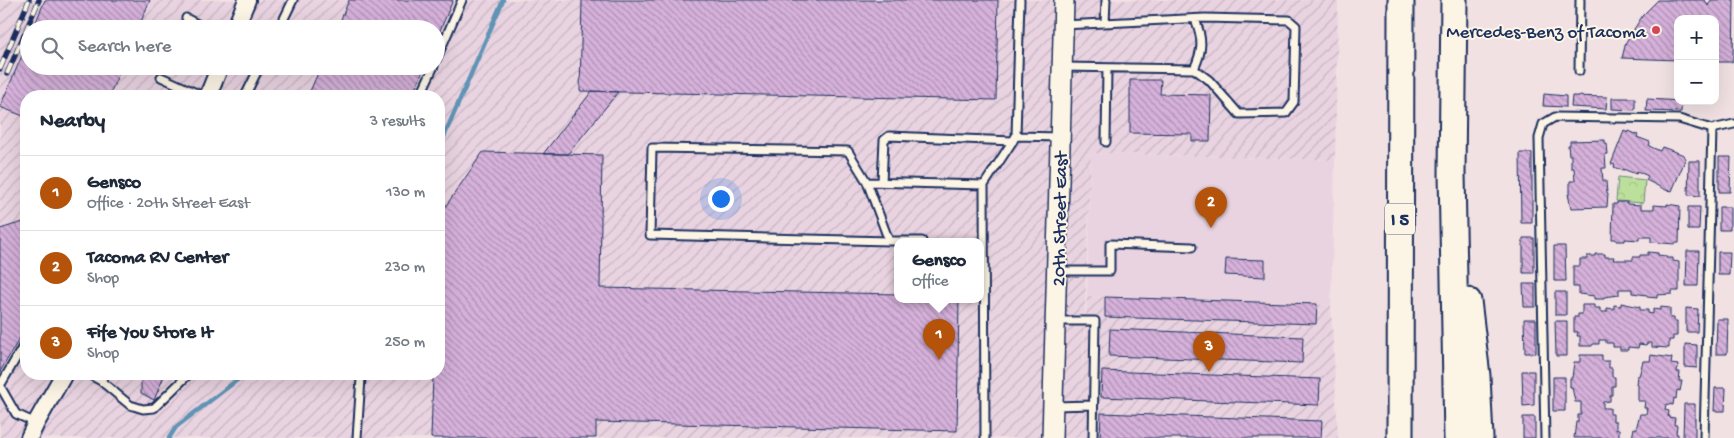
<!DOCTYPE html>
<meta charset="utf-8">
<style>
body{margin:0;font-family:"Gochi Hand",sans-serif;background:#f2f2f3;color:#1f2937}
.controls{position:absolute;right:15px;top:15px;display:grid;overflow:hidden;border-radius:10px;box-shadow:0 5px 20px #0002}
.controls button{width:45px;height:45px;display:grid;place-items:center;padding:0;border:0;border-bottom:1px solid #e0e1e3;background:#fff;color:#1f2937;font:25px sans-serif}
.you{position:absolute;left:720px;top:198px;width:18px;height:18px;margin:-12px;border:4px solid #fff;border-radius:50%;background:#1a73e8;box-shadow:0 0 0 8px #1a73e833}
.badge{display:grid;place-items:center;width:32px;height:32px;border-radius:50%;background:#b45309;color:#fff;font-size:16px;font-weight:700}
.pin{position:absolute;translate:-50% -41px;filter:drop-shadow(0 1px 2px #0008)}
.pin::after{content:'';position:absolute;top:26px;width:18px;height:15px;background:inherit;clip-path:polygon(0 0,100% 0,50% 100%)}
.popup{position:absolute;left:894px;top:238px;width:90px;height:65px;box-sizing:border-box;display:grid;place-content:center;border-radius:10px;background:#fff;filter:drop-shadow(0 1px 4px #0005);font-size:16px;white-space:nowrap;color:#747a83}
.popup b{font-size:19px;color:#1f2937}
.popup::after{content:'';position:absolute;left:50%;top:100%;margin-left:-10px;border:10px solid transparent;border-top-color:#fff}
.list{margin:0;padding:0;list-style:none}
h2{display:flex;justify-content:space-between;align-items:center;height:65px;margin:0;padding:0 20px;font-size:21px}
h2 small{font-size:16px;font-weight:400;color:#747a83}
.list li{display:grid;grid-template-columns:32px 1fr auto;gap:15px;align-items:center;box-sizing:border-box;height:75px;padding:0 20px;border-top:1px solid #e0e1e3}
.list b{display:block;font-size:19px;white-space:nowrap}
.list p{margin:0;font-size:16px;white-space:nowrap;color:#747a83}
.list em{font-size:16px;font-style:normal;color:#747a83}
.icon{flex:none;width:28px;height:28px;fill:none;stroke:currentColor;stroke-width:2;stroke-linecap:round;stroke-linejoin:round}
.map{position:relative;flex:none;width:1734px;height:438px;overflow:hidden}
.search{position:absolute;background:#fff;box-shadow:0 5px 20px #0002;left:20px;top:20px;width:425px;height:55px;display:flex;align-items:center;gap:12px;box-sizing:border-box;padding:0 18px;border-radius:28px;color:#747a83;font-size:19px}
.panel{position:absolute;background:#fff;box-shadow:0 5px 20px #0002;left:20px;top:90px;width:425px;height:290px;border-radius:20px}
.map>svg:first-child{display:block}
.built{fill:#e9d3e0}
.industrial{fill:url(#industrial-furrows);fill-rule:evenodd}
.park{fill:url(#park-crowns);stroke:#6c887c}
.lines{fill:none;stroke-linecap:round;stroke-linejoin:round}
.stream{stroke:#6094b5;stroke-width:4.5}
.building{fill:url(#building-back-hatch);stroke:#1b2f5e}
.service-casing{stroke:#1b2f5e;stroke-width:11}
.tertiary-casing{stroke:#1b2f5e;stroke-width:20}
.secondary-casing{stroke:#1b2f5e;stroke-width:22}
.motorway-casing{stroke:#1b2f5e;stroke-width:29}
.service{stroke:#fcf5e5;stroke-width:7}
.tertiary{stroke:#fcf5e5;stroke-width:16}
.secondary{stroke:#fcf5e5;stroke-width:19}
.motorway{stroke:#fcf5e5;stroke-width:25}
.rail-casing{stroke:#1b2f5e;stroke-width:5.5}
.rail{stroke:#fcf5e5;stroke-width:4;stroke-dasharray:11;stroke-linecap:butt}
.poi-dot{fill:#d1495b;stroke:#fcf5e5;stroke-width:2}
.labels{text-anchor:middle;stroke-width:4;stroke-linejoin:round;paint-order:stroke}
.shield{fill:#fcf5e5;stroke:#5e6a86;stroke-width:1}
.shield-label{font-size:18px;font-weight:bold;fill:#1b2f5e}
.poi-label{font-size:19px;fill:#1b2f5e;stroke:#fcf5e5;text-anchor:end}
.street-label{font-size:19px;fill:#1b2f5e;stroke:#fcf5e5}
</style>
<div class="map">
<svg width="1734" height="438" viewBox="0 0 1734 438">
<defs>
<pattern id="industrial-furrows" width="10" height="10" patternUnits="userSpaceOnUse" patternTransform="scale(1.25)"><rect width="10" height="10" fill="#e9d3e0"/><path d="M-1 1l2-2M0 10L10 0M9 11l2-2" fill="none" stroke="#c7b5c3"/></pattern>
<pattern id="park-crowns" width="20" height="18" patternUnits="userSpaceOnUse" patternTransform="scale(1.25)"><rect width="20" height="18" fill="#bce09b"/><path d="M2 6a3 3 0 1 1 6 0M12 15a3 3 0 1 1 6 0" fill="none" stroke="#a1c088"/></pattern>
<pattern id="building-back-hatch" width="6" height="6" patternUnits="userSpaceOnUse" patternTransform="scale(1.25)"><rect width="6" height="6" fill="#d6b1da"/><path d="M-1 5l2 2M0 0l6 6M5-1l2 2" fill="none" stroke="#ad90b4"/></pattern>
</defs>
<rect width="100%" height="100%" fill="#f1e1e2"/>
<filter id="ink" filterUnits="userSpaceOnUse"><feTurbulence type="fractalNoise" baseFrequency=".02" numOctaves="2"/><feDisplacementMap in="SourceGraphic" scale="10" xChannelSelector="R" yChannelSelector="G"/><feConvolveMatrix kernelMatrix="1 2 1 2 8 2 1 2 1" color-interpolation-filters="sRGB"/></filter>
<g filter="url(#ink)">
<path class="built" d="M1091,153L1335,160L1331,305L1087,296Z"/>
<path class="industrial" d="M0,0H1338L1335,160L1091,153L1082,387L1087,296L1331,305L1338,438H0ZM29,29H436V66H29ZM26,96H439V374H26ZM898,241H980V299H898Z"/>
<path class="park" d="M1618,177L1645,180L1643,203L1616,201Z"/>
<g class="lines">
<path class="stream" d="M439,148L503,0
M169,438L176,427L245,374"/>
</g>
<path class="building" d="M45,0H150L138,29H33Z
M349,0H453L436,40V29H337Z
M582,0H998L996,100L580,91Z
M1658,0H1705L1708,6L1711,0H1734L1733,62H1715V19H1678V60L1622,58L1626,42L1643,15Z
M29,39V66H122L109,96H26V117L0,107Z
M321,66H425L412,96H308Z
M1130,80H1161L1160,94L1211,95L1210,141H1192V134L1130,133Z
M592,91L618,92L568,154H543Z
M1544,94L1566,96V107L1543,106Z
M1572,96L1607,97L1606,109L1571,107Z
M1612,98H1635V110L1612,109Z
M1647,99L1682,101L1681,112L1646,111Z
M1624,131L1628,133L1629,131L1638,135L1637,137L1650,142L1649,146L1660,151L1662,147L1684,155L1683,156L1686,158L1672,191L1669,190L1668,191L1646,180L1648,176L1637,171L1636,174L1623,169V171L1614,167L1615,165L1611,164Z
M1605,140V144H1607L1608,154H1605L1606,168H1602L1603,181H1606L1607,194H1608L1607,207L1571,208L1568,194H1570V181H1575L1574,168H1571V155H1569L1568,145H1570V141Z
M483,152L602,155L600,288L898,294V299H959L957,431L596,422V438H431L433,374H439V216Z
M1520,153H1532V223H1521Z
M1719,157H1731L1730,192H1719Z
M1689,161H1700V196L1688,195Z
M1617,202H1627V204L1641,205V209H1654V205L1667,206V204L1680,206L1679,243H1675V244L1651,242V237H1639V240L1625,239V241H1616V239H1612L1613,204H1617Z
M1688,207H1700L1699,230H1688Z
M1719,207H1730V230H1719Z
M26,221V327L0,372V229Z
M1523,238H1534V273H1523Z
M1554,246H1565L1566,281H1554Z
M1687,251H1699L1698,286H1686Z
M1648,252L1658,253V255L1666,256V258H1673V261L1679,262V291H1672V294L1657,295V298L1647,297V295L1632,293V289H1619V295L1604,297V299H1594V296L1579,294V287H1573V266H1580V259H1587V256H1595V254H1605V257H1614L1613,260H1633V257H1640V255H1648Z
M1718,252H1730L1729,275H1718Z
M1226,259L1265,260V277L1225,275Z
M1523,284H1535V307H1524Z
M1555,292H1566V315H1555Z
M1105,297L1317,304L1316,324L1105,317Z
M1621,303L1640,307V310H1648V313L1653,314V309L1660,310V307L1670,308V318H1674V321H1677V336H1673V340H1669V348L1652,347V343H1647L1646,345L1639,344L1638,348L1628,347V350H1620V347H1613V343H1606V340H1599V344H1593L1592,346H1580V336H1577L1578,332H1574V317H1578V314H1582V305H1594V308H1600V312H1607V308L1614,309V305L1621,306Z
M1686,308L1698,309L1697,332H1686Z
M1524,319H1536V353H1525Z
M1717,319H1728L1727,354H1716Z
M1555,321H1567V356H1556Z
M1110,329L1303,337L1302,363L1109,356Z
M1685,344L1697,345V368L1685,367Z
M1580,355H1602V361H1609V368H1612V377H1615V386H1612V395H1610V401L1603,402V408H1610V414H1613V421H1616V430L1619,429V438H1574L1576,422H1578V415H1581V402H1575L1572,387H1570V378H1572L1574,362H1580Z
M1651,355L1672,358L1671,364L1678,365L1677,372H1680L1679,381H1682L1680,391L1677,390L1676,399L1674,398L1673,405L1666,404L1665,410L1669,411L1668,417L1675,418L1674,425H1677L1676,434H1678V438H1632L1634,428L1636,429L1640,414H1646L1647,408H1644L1645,401H1638V385H1636L1637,375L1639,376L1643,361H1650Z
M1102,371L1320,379L1319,405L1101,397Z
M1522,371H1534V405L1523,406Z
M141,374H165L154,400L141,393Z
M1553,377H1565V411H1553Z
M1715,388H1726L1725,411H1714Z
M1684,404H1695V438H1683Z
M1101,413L1322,421L1321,438H1100Z
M1523,417H1535V438H1523Z"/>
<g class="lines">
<defs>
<path id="service" d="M1020,0L1016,136L1060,137
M186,18L207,29
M1105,23L1106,0
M279,29L293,0
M436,60L462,0
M1062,67L1194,69L1209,80L1239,114L1286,113L1294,102L1296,26L1289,20L1205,18L1063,25
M1194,69C1203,50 1203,39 1195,19
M1579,71L1580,0
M161,77L203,96
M245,96L260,66
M420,96L434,66
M1106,142L1107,68
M867,182L984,185
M882,182L884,140L889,136L1013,141
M889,241L867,182L848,151L652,148L650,235L889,241H922
M1057,271H1110V244L1192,247
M1056,321H1095L1093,438
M26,341L0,386L16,414L36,423
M88,374L101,381L130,405L143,409L154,408L189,374
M101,381L105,374
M1054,406L1093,405
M357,438L361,378
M985,438L984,185L1016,136
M1545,438L1539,138L1543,124L1555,117L1679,119L1712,129L1734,124
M1704,438L1712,129"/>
<path id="tertiary" d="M235,29L247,0
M208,96L220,66
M29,438L36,423L64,374"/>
<path id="secondary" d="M1052,438L1064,0"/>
<path id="motorway" d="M1454,0L1452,173L1457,438
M1468,301L1477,376L1480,438
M1400,438L1401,0"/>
</defs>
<use href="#service" class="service-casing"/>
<use href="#tertiary" class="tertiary-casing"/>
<use href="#secondary" class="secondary-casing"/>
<use href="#motorway" class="motorway-casing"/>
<use href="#service" class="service"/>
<use href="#tertiary" class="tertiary"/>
<use href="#secondary" class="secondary"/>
<use href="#motorway" class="motorway"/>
<defs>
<path id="rail" d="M0,69L29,0
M7,74L39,0"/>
</defs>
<use href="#rail" class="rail-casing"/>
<use href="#rail" class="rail"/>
</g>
</g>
<circle class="poi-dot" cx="1656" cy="30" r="5"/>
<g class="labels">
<rect class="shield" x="1385" y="203.5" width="30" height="31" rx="4"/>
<g class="shield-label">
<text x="1400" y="225">I 5</text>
</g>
<g class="poi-label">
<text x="1646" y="37">Mercedes-Benz of Tacoma</text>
</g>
<g class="street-label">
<text transform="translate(1058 219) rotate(-89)" y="7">20th Street East</text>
</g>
</g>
</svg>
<div class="controls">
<button>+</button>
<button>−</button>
</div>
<div class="you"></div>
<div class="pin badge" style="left:939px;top:360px">1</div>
<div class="popup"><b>Gensco</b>Office</div>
<div class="pin badge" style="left:1211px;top:228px">2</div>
<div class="pin badge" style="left:1209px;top:372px">3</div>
<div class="search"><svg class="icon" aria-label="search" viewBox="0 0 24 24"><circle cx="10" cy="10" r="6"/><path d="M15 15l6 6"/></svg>Search here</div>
<section class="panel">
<h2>Nearby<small>3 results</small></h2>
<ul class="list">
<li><span class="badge">1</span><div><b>Gensco</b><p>Office · 20th Street East</p></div><em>130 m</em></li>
<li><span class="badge">2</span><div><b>Tacoma RV Center</b><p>Shop</p></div><em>230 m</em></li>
<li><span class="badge">3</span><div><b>Fife You Store It</b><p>Shop</p></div><em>250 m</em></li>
</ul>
</section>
</div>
